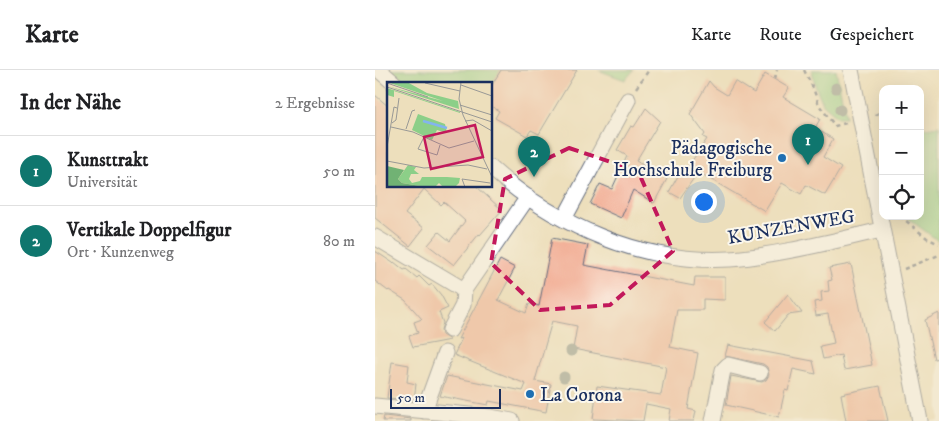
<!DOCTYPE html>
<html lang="de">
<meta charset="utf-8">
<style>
body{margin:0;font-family:"IM FELL DW Pica",serif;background:#f2f2f2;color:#202124}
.controls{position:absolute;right:15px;top:15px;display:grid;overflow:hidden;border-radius:10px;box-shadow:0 5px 20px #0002}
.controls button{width:45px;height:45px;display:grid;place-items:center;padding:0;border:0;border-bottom:1px solid #e0e0e0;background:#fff;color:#202124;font:25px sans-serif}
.scale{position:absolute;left:15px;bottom:12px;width:111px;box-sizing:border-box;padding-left:5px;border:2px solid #1b2f5e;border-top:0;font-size:14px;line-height:18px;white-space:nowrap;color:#1b2f5e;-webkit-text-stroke:4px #fbf7ec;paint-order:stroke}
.you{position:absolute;left:328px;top:131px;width:18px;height:18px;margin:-12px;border:4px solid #fff;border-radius:50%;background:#1a73e8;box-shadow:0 0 0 8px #1a73e833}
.badge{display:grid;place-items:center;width:32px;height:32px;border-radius:50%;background:#0f766e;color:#fff;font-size:16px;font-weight:700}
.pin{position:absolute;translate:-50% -41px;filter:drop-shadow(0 1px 2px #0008)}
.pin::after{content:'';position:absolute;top:26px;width:18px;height:15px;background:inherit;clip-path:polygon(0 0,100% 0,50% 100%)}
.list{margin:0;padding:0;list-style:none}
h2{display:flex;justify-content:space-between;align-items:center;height:65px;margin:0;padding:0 20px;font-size:21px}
h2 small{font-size:16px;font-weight:400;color:#757577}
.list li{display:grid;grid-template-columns:32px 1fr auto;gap:15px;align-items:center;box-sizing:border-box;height:70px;padding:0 20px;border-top:1px solid #e0e0e0}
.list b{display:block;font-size:19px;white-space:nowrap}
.list p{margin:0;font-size:16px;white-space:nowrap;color:#757577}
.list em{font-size:16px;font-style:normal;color:#757577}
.icon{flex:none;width:28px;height:28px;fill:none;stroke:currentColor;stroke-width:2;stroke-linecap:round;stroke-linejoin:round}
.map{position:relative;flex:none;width:564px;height:351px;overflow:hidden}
header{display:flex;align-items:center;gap:30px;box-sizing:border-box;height:70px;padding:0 25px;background:#fff;border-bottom:1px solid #e0e0e0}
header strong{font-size:24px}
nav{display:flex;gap:28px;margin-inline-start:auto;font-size:18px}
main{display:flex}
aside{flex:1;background:#fff}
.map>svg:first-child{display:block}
.green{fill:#8ccf88;stroke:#547f73}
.building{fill:#f2ae95}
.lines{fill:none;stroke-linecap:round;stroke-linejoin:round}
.minor-casing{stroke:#646d7f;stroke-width:17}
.path{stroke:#646d7f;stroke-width:2.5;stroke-dasharray:4 4;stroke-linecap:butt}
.minor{stroke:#fff;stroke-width:15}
.tree{fill:#89948e}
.marked{fill:none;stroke:#c2185b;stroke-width:4;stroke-dasharray:10 6;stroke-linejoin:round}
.poi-dot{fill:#1f6fb2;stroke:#fbf7ec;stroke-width:2}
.labels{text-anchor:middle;stroke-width:4;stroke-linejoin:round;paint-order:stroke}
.poi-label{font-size:19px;fill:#1b2f5e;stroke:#fbf7ec;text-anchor:end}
.street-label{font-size:19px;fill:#1b2f5e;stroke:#fbf7ec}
.inset-river{fill:none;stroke:#83b4ef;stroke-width:2.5}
.inset-road{fill:none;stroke:#999996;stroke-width:1}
.view{fill:#c2185b;fill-opacity:0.15;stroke:#c2185b;stroke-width:2.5}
.inset-edge{fill:none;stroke:#1b2f5e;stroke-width:2.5}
</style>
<header>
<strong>Karte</strong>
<nav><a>Karte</a><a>Route</a><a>Gespeichert</a></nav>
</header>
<main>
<aside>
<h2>In der Nähe<small>2 Ergebnisse</small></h2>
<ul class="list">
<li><span class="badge">1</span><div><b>Kunsttrakt</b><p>Universität</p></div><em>50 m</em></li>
<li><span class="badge">2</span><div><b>Vertikale Doppelfigur</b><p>Ort · Kunzenweg</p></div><em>80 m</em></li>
</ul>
</aside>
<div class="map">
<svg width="564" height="351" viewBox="0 0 564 351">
<rect width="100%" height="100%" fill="#fbf7ec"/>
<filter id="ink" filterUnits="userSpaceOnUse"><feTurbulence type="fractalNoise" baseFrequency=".02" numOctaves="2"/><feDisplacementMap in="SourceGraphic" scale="10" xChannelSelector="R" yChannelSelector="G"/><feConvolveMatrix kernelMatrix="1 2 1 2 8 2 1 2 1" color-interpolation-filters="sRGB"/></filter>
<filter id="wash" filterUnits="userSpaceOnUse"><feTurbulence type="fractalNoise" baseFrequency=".0096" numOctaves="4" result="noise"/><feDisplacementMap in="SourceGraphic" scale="20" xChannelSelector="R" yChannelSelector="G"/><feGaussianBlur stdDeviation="1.12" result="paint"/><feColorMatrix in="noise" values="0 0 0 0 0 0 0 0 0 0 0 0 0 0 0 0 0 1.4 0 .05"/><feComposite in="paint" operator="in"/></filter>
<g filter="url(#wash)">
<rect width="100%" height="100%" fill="#eddfbc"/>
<path class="green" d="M16,0H126L116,16V14H32Z
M223,0H259L250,10Z
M437,0H461L471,47H463L448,34L440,15Z
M564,56V170H562L530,146H545V59Z"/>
<g id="blocks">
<path class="building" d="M126,0H202L164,64L156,60L152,66L120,48L124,41L116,36V16Z
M390,4L414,18L408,27L445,49L440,58L458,69L448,87L466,98L450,125L431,115L426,124L407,113L390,141L323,102L305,128L294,122L308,97L312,98L332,69L328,67L330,64L315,44L334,11L339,17L352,25L360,11L379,23Z
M0,25L14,37V116H101L127,140L105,165L104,164L79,195L53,175L64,162L75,171L90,151L69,132L66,135L49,119L30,144L49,158L35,176L0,148Z
M271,38L285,51L261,91L292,109L279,133L258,120L246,148L215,134L225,114L237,119L252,86L242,80L256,56L259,57Z
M177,168L213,175L209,195L319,216L320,207H350V230L328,229V240H302L295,277L323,283L313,339L321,341L319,351H294L296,339L271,334L268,351L218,349L222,316L286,325L291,297L198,279L202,256L177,251L160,311L176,314L171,342L114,331L113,335L65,326L72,306L148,321L151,314L79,285L87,268L83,269L125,190L140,198L123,230L151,243L154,234L164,236Z
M0,181L18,193L19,192L29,200L31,199L42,208L44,206L54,216L57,214L66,225L73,238L64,242L68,253L66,260L67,265L75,270L38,277L34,266L43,263L39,252L47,249L30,230L14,220L13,221L0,211Z
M476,194L497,295L469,300L466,285L448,289L445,276L459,273L453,244L441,246L439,232L447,231L446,222L454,221L453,211L457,210L454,198Z
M413,224L427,243L413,245L400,261L390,252Z
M564,243V288L559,289L550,250Z
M353,275L438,291L441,304L418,299L413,321L410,320L404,347L351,335L356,306L387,312L391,310L394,305L392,297L388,294L350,286Z
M17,292L34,295L32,312L41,314L39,330L12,328Z
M505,316L513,351H471L466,324Z
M9,346L36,349V351H8Z"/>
</g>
</g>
<g filter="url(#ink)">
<use href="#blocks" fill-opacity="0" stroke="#646d7f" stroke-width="1"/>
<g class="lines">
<defs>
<path id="minor" d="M4,0L20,14
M476,0L545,351
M116,98C180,156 268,194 355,189C406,185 457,171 507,160
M189,149L253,30
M0,167L89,220L153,127
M75,260L88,235L89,220
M0,336L115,347L137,351
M49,341L70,283
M338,351L348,300L353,295L385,303"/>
</defs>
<use href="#minor" class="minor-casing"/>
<path class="path" d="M429,0L438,18L444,35L460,56L471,53
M400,9L402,0
M261,18L274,0
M500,45L508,41
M525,146L552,168L564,174
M529,199L564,185"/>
<use href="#minor" class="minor"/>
</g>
<g class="tree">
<circle cx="461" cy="18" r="5.5"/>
<circle cx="465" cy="40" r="5.5"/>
<circle cx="196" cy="281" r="5.5"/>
<circle cx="189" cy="307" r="5.5"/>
</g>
</g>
<path d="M0 0H564V351H0ZM194,78L263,101L298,181L235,235L165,240L116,193L130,109Z" fill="#eddfbc" fill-opacity=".55" fill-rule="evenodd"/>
<path class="marked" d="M194,78L263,101L298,181L235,235L165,240L116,193L130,109Z"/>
<g class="poi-dot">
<circle cx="407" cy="88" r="5"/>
<circle cx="155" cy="324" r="5"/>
</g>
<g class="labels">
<g class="poi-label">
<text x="397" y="84">Pädagogische<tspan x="397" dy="22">Hochschule Freiburg</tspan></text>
<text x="165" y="331" text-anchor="start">La Corona</text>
</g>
<g class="street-label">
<text transform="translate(416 156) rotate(-10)" y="7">KUNZENWEG</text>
</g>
</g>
<g transform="translate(12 12)">
<rect width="105" height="105" fill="#eddfbc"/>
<path d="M0,0H20L40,11L71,19L72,27L0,4L56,19ZM0,6L73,30V31L7,9V15L0,13ZM31,32L58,42L60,51L50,48L45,58L25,48ZM21,83L29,85L27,88L32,92H24L22,97L25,101L33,99L35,95H60L73,96L72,101L68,105H56L52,101L48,105H39L15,101L11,97Z" fill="#8ccf88"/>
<path d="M0,84L17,88L11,97L15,101L39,105H0Z" fill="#71b274"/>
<path class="inset-river" d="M36,39L60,46"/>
<path class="inset-road" d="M74,0L72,17L76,33L105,95M0,1L41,15M38,1L73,9M74,3L105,14M0,5L105,40M73,23L105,33M78,39L86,38L105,49M5,41L9,38L12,16M4,45L26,50L62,66L87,59M19,47L25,29L28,28M37,55L31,67L50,73L53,63M0,65L7,25L10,26M0,79L37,86L81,83L100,87M78,105L75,97L103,101"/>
<path class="view" d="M88,43L96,75L44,87L37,55Z"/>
<rect width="105" height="105" class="inset-edge"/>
</g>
</svg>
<div class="controls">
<button>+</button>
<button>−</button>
<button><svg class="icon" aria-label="locate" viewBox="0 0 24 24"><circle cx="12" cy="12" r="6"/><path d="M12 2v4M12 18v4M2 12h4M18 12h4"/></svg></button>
</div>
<div class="scale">50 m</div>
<div class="you"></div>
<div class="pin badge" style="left:433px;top:95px">1</div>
<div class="pin badge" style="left:159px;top:107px">2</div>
</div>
</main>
